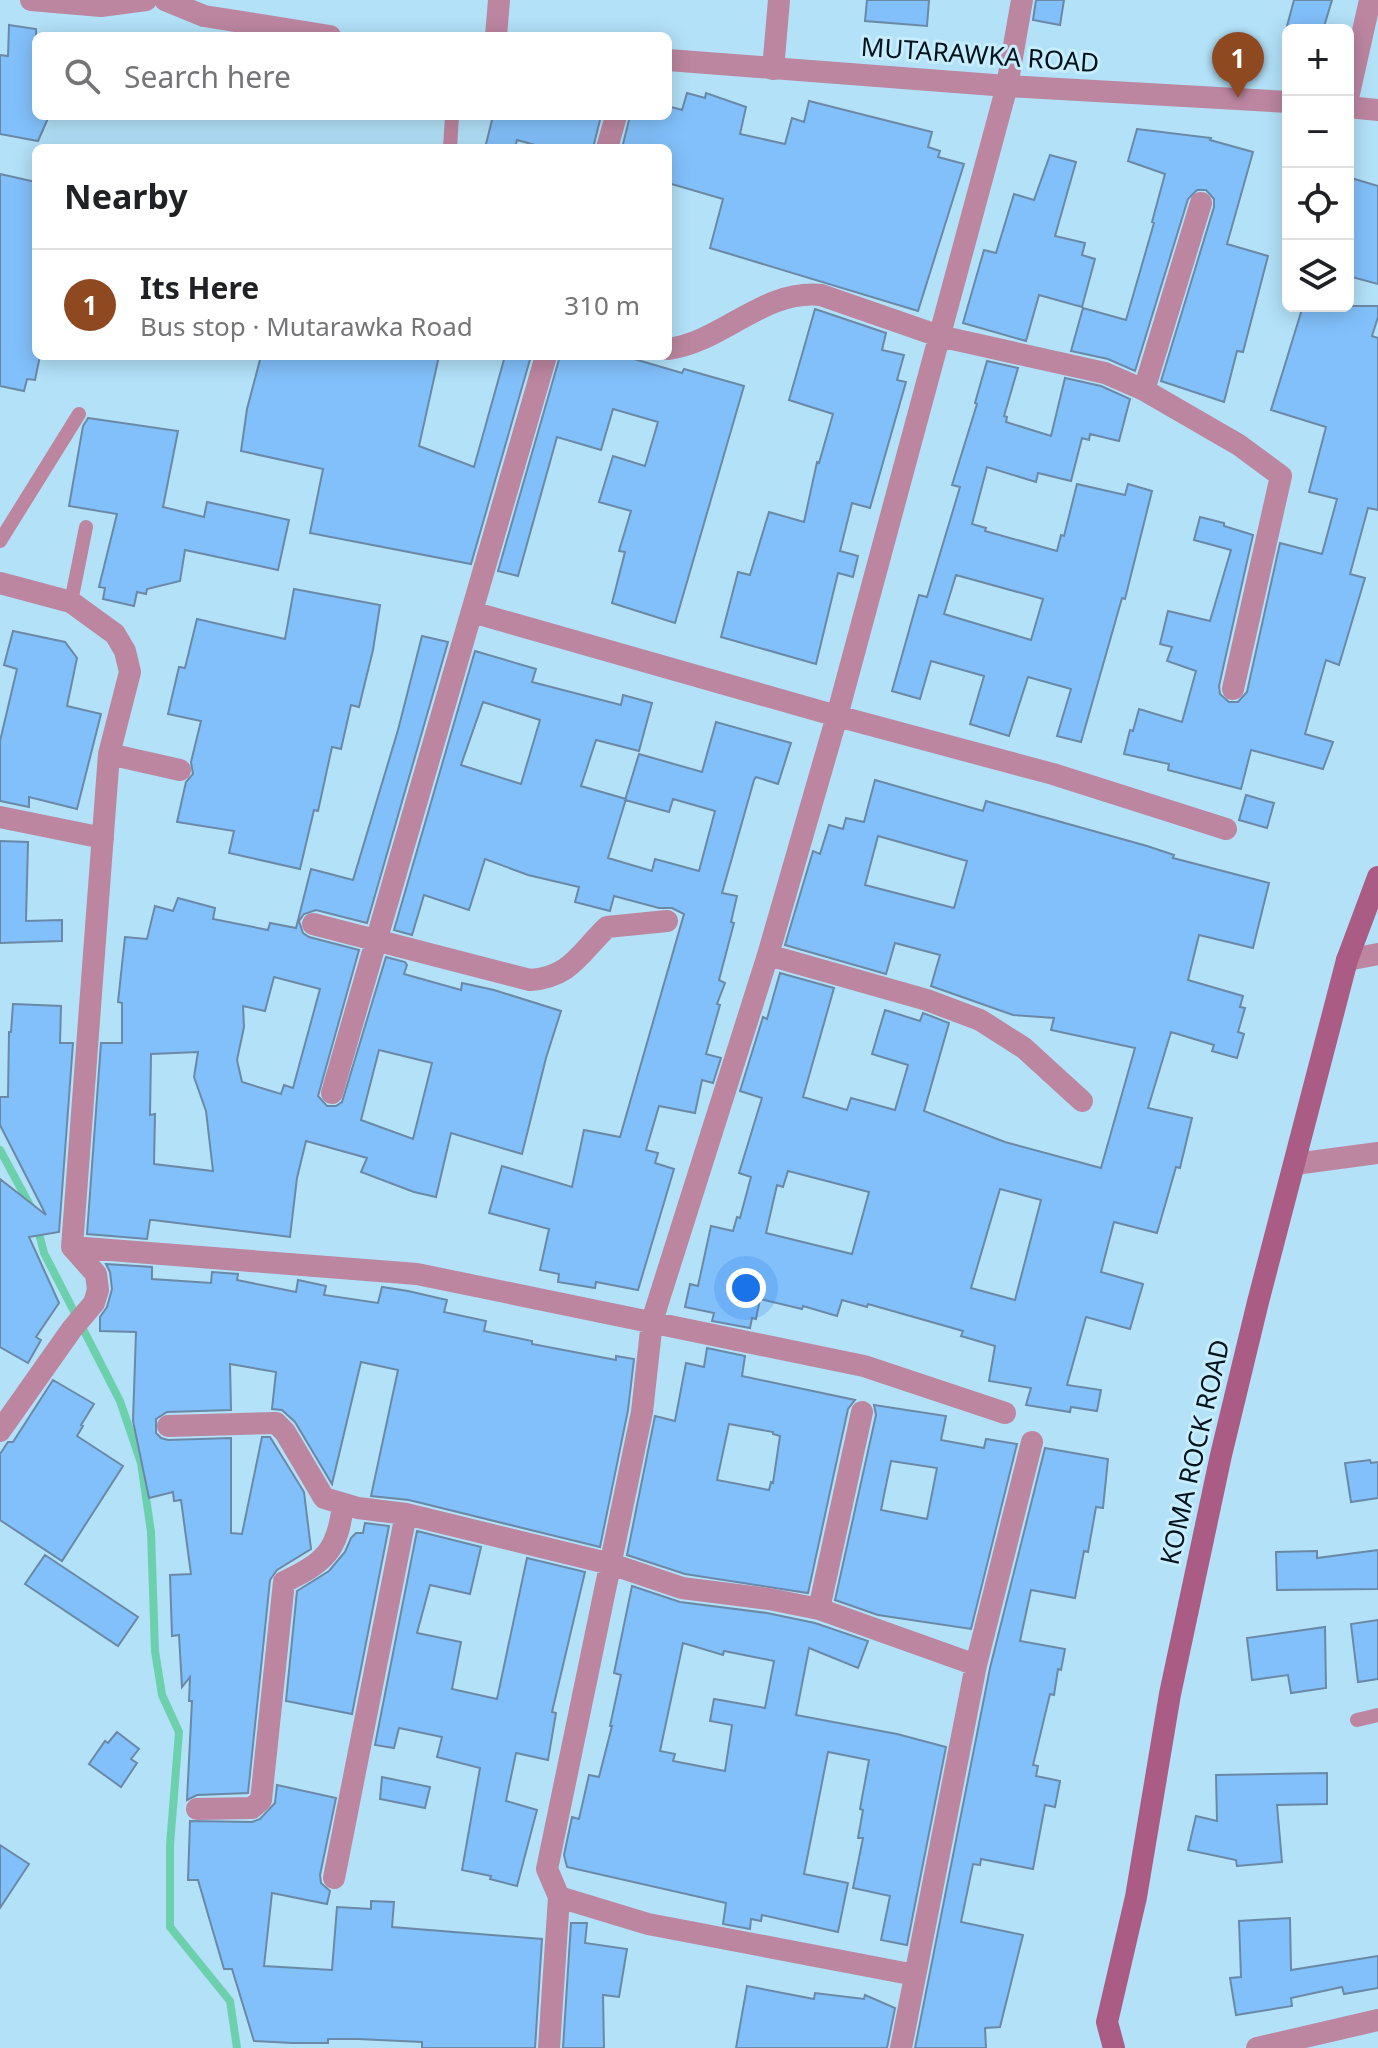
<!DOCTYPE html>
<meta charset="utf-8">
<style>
body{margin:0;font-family:"Noto Sans",sans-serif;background:#f2f2f2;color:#202124}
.controls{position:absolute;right:24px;top:24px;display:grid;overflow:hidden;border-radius:12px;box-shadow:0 4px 20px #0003}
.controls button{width:72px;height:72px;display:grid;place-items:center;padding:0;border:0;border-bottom:2px solid #e0e0e0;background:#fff;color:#202124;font:40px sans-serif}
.you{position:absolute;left:746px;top:1288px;width:28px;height:28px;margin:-20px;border:6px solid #fff;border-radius:50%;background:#1a73e8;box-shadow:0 0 0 12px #1a73e833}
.badge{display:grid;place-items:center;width:52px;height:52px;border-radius:50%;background:#8f4920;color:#fff;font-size:26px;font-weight:700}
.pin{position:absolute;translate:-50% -66px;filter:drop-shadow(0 2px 4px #0008)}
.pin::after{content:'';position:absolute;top:42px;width:28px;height:24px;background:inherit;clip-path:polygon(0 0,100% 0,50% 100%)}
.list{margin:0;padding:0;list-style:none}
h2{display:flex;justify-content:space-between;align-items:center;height:104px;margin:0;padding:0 32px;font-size:34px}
h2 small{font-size:26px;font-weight:400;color:#757577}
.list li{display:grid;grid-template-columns:52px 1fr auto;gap:24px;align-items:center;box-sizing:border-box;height:112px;padding:0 32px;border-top:2px solid #e0e0e0}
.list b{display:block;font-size:30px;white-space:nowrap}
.list p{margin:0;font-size:26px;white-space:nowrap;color:#757577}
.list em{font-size:26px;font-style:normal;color:#757577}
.icon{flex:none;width:44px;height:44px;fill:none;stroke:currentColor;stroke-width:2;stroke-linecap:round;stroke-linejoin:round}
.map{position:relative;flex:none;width:1378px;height:2048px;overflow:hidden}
.search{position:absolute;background:#fff;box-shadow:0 4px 20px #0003;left:32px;top:32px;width:640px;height:88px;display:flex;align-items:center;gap:20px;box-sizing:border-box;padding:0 28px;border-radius:12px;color:#757577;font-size:30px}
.panel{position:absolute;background:#fff;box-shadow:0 4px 20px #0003;left:32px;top:144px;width:640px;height:216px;border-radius:12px}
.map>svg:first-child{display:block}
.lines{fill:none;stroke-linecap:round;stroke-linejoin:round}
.stream{stroke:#6dd0ad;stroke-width:8}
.building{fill:#82c0fb;stroke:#6a89a7;stroke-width:2;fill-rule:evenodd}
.service{stroke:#bc86a0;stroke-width:14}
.minor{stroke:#bc86a0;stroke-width:22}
.tertiary{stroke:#bc86a0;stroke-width:22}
.secondary{stroke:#aa5c85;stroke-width:22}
.labels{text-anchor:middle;stroke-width:6;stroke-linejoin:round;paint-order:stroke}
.street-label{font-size:26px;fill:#03131b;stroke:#c7edff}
</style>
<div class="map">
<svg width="1378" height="2048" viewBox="0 0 1378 2048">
<rect width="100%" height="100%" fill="#b2e1f8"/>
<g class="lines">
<path class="stream" d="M0,1150L32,1209
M37,1226L44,1253L120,1401L141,1463L151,1532L155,1651L162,1695L179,1732L170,1845V1927L230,2001L237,2048"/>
</g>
<path class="building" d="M867,0H929L927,26L865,21Z
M1036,0H1064L1060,25L1033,20Z
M1294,0H1332L1323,30H1286Z
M9,25L36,29V116H49L38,141L0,134V55L8,56Z
M687,93L705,98L706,93L746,107L740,134L785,144L792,118L804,122L809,101L932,132L928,147L940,151L938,157L964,164L918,311L710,248L723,199L668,183V148H622L630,116H668V106L682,110Z
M493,116H601L593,148H546L517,140L515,148H485Z
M1137,129L1211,138L1210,140L1253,152L1227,244L1268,256L1243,352L1237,351L1224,402L1161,381L1214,207V199L1206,190H1197L1188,199L1135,371L1108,359L1071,351L1083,308L1126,320L1154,223L1152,222L1165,174L1128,161Z
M1050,155L1076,162L1055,236L1085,243L1082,255L1095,259L1082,307L1039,295L1026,341L963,323L984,250L996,253L1014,194L1034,200Z
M0,174L36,182V356H40L35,380L27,379L24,391L0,386Z
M1348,177L1378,186V284L1348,276Z
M1303,306H1378V317L1372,336L1378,338V510L1368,508L1350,574L1365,578L1339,665L1326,660L1305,734L1333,742L1323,769L1251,750L1241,789L1168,770L1169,764L1124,754L1130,730L1133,731L1139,709L1182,722L1196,671L1167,661L1172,647L1160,644L1168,611L1210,621L1231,550L1194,540L1200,517L1224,523V526L1253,535L1219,686L1220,694L1229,702H1238L1247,692L1280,543L1322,554L1337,499L1309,492L1326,427L1271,410Z
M815,309L886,333L882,350L904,355L897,380L906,382L870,508L852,503L840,551L858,556L853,577L838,573L816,664L721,637L738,572L750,575L769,512L804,522L817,462L819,463L833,414L789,400Z
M261,356H439L419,446L474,467L505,356H531L471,564L310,533L323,469L241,451L247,409Z
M560,356H624L682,373L684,369L744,386L675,623L612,603L625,552L619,551L631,511L599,502L613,456L645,466L658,422L613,409L601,450L557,437L518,576L498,571Z
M987,361L1018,368L1004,416L1007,417L1006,422L1051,436L1065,378L1101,386L1130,399L1119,441L1090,434L1089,440L1082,438L1071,481L1038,473L1036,482L987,467L972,524L986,528L985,531L1057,551L1061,535L1064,536L1077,484L1125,495L1128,484L1152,491L1125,599L1122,598L1081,742L1057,736L1071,689L1028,677L1009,736L970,724L984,676L931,661L920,699L892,691L919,595L927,597L960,487L952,485L977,404L975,403ZM956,575L1043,599L1031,640L944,614Z
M88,418L178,431L163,507L204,517L207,502L289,520L278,570L185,550L180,581L147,589L146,594L137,592L134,606L103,599L105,588L99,587L117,514L69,506L83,426Z
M294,589L380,605L373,650L359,707L351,705L341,749L332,747L318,811L314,810L300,869L229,853L234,831L177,822L186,782L193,774L191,762L201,721L168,714L179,667L185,668L197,619L285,639Z
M13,631L65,642L77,658L67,706L101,714L77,809L29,797V807L0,801V741L17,669L4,665Z
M422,636L448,642L367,923L316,910L304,914L299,921L303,933L309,937L359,950L318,1096L327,1106H336L342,1102L386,957L405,962L407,965L404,974L461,990L462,983L494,990L561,1011L546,1058L522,1154L451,1133L436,1197L414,1192L361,1172L367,1158L306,1141L297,1178L290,1237L153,1220H150L147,1239L87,1234L101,1043H122V1003L118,1002L125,937L147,939L155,906L173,911L178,898L215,908L213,919L268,930L270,923L296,928L311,869L353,880L398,730ZM274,977L320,989L293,1088L284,1085L281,1094L242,1082L237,1060L244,1027L243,1006L265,1011ZM379,1050L432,1063L413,1139L361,1120ZM198,1052L194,1077L206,1111L213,1171L154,1164L155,1114L150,1115L151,1054Z
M475,651L536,669L532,682L621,705L623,695L652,703L639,751L596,740L581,786L626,799L608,858L652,871L655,859L699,871L715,811L673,799L669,812L625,800L639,754L702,772L716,722L791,743L778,784L756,777L754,780L722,893L737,896L731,922L734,923L719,980L725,983L717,1004L720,1005L706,1054L721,1058L713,1083L702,1080L695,1113L659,1106L646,1150L658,1153L655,1163L674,1169L638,1290L596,1282L595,1288L558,1282L559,1274L540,1270L549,1229L489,1213L502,1166L572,1187L584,1130L620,1137L684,914L672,908H659L614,896L610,911L575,902L579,887L528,875L485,859L469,910L424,895L412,935L394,930ZM483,702L540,720L521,784L461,765Z
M875,780L983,811L986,801L1147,846L1174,855L1173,858L1269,883L1253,948L1199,935L1188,980L1243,996L1240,1007L1245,1008L1238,1032L1244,1034L1237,1058L1212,1051L1214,1045L1171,1032L1148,1108L1192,1118L1180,1168L1176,1167L1157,1233L1114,1222L1101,1272L1143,1284L1130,1329L1086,1317L1067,1385L1101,1390L1097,1411L1071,1407L1070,1412L1026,1405L1031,1388L989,1381L995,1346L961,1336L963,1331L868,1304L867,1307L842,1300L837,1316L803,1306L802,1309L760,1299L756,1319L752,1318L750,1328L712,1321L714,1313L685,1307L690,1284L698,1286L711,1226L733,1231L737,1217L740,1218L751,1177L739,1173L762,1098L740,1091L763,1017L767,1019L780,973L834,988L803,1097L847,1110L851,1098L895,1110L908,1065L872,1054L885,1010L920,1021L923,1013L949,1023L924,1111L1005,1142L1101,1168L1135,1048L1051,1030L1054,1018L1013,1015L931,986L940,955L895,943L886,974L785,945L813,851L820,854L829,825L843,829L846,818L864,822ZM878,836L967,861L954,908L865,885ZM788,1171L869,1192L852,1254L766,1233L777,1185L783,1187ZM1000,1189L1041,1200L1015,1300L971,1288Z
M1246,795L1274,803L1267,828L1239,820Z
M0,841L28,842L26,921L62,920V941L0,943Z
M13,1004L61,1006L60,1043H73L59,1232L29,1237L59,1303L36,1337L41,1340L28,1363L0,1347V1179L46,1215L0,1125V1097H8L9,1032H11Z
M106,1264L152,1267V1279L211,1283L212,1272L238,1274L237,1280L296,1292L298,1280L326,1286L324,1295L378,1303L382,1287L408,1291L447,1300L444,1312L486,1321L484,1331L532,1341V1344L616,1360V1356L634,1359L628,1410L600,1547L409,1500L371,1496L398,1370L361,1362L332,1484L295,1422L282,1410L272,1409L276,1372L230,1364L231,1410L167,1412L156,1419V1433L161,1438L168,1440L231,1438V1533L242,1534L262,1437H270L304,1492L311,1549L277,1570L270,1580L248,1793L197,1795L187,1800L192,1701H189L190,1677L182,1687L179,1635L172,1636L170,1575L191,1574L181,1500L174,1501L173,1492L149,1498L133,1421L136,1332L100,1331V1317L107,1307L112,1289L110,1272Z
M707,1348L745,1356L742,1376L855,1400L848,1409L808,1593L685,1574L627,1555L655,1416L675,1421L686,1363L704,1367ZM729,1424L773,1432V1434L780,1436L773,1483L771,1482L769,1490L717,1480Z
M53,1380L94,1404L81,1425L83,1426L77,1436L123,1466L62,1561L0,1520V1454L8,1442H13Z
M874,1405L946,1416L941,1440L984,1448L986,1439L1017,1444L971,1629L878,1615L835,1600L876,1415ZM891,1461L937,1468L927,1519L881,1510Z
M1045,1448L1108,1459L1103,1508L1096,1507L1088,1552L1084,1551L1075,1598L1031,1590L1020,1641L1065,1649L1061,1670L1058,1669L1054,1695L1050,1694L1033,1765L1038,1766L1036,1776L1060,1781L1055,1807L1045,1805L1033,1869L981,1859L980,1865L973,1864L961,1922L1023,1935L1000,2027L985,2028L986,2048H915L990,1668Z
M1370,1460L1371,1463L1378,1462V1498L1351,1502L1345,1463Z
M365,1523L389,1526L352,1714L286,1701L297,1591L329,1571L345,1552L351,1538L356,1533H363Z
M417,1531L481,1547L470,1594L430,1585L417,1633L461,1642L452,1689L497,1699L527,1558L585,1572L552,1712L556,1713L548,1760L516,1753L506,1801L537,1810L517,1886L490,1879L491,1876L462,1870L480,1768L437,1757L442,1737L399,1728L394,1748L375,1745Z
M1378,1550V1589L1277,1590L1276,1552L1317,1551V1558Z
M45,1555L138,1617L118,1646L25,1584Z
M632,1586L680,1602L767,1613L815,1623L868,1641L858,1668L809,1648L796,1715L897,1734L946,1747L907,1945L881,1940L890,1896L853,1888L863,1838H858L863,1810L860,1809L869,1760L828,1752L804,1874L848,1883L838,1932L762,1915L761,1921L751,1919L750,1929L723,1924L726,1903L567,1867L564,1855L572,1817L579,1819L589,1775L599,1777L612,1726H610L621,1675L614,1673ZM683,1643L723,1655L724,1651L774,1661L765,1708L714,1699L710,1721L732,1725L725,1771L673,1761L675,1754L660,1751Z
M1378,1620V1679L1358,1682L1351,1624Z
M1325,1627L1326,1688L1291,1693L1288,1675L1252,1680L1247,1638Z
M117,1732L139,1749L131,1759L137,1763L121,1787L89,1764L105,1741L108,1743Z
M1327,1773V1804L1277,1805L1282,1862L1237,1866L1236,1860L1188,1850L1196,1816L1217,1821L1216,1775Z
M382,1777L430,1787L425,1808L380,1799Z
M277,1785L336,1798L320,1875L321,1883L330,1891L327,1904L272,1893L264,1966L332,1970L337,1907L371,1909V1901L394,1902L392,1927L542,1939L535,2048H422V2042L358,2039H328V2043H292L254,2041L232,1969H224L198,1880H188L190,1821L252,1822L260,1819L275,1803Z
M0,1845L29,1864L0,1908Z
M1290,1918L1291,1970L1378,1956V1988L1344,1994L1342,1987L1291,1998L1292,2006L1236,2015L1230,1978L1241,1977L1239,1921Z
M571,1923H587L585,1943L627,1949L619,1997L603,1995L604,2048H563Z
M747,1986L814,1999L815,1993L864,1999L865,1995L895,2008L887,2048H736Z"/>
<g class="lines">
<path class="service" d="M450,148L452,116
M0,541L79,414
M71,602L86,527
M1357,1720L1378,1715"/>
<path class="minor" d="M31,0L101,6L146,0
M496,36L499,0
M773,69L779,0
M1348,98L1370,0
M607,148L616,116
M668,349C723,342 763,289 821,295L939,336L1105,373L1144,390L1239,445L1281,476L1233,689
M1144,390L1201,203
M0,583L71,602L115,634L125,651L130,672L109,754L180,770
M472,612L837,716L1053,774L1226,829
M109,754L72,1247L417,1274L864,1366L1005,1413
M0,817L103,838
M313,924L530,980C571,977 580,953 607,927L667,921
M768,955L927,1000L980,1020L1024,1048L1082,1101
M1347,960L1378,954
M332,1093L546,356
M1295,1164L1378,1153
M168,1426L276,1423L285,1432L324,1498L358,1508L406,1514L611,1564L682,1588L769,1599L819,1609L976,1665
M0,1431L72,1329L94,1303L98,1290L96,1274L72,1247
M819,1609L862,1412
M197,1809L252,1808L261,1800L284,1582C325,1562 338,1551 343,1504
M334,1878L406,1514
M915,1975L648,1924L559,1897L547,1869L642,1412L652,1321L768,955L837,716L1007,86L1022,0
M549,2048L559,1897
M901,2048L976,1665L1032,1442
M1257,2048L1378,2020"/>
<path class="tertiary" d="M165,0L204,16L330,36
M668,60L1007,86L1288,102
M1348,107L1378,110"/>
<path class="secondary" d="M1114,2048L1107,2022L1136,1897L1170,1694L1221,1455L1258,1302L1347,960L1378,877"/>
</g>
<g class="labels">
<g class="street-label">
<text transform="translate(980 55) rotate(4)" y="9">MUTARAWKA ROAD</text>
<text transform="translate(1195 1452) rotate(-77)" y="9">KOMA ROCK ROAD</text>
</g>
</g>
</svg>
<div class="controls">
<button>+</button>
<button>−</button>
<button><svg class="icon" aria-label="locate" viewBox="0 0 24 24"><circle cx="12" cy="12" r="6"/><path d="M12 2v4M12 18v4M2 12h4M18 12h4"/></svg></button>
<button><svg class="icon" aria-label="layers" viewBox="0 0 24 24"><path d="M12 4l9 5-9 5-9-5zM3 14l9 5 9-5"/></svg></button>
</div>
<div class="you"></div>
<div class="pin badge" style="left:1238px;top:98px">1</div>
<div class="search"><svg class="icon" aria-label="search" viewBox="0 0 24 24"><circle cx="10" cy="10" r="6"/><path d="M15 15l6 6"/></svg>Search here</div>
<section class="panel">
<h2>Nearby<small></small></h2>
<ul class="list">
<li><span class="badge">1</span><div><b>Its Here</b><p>Bus stop · Mutarawka Road</p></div><em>310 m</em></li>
</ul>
</section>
</div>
